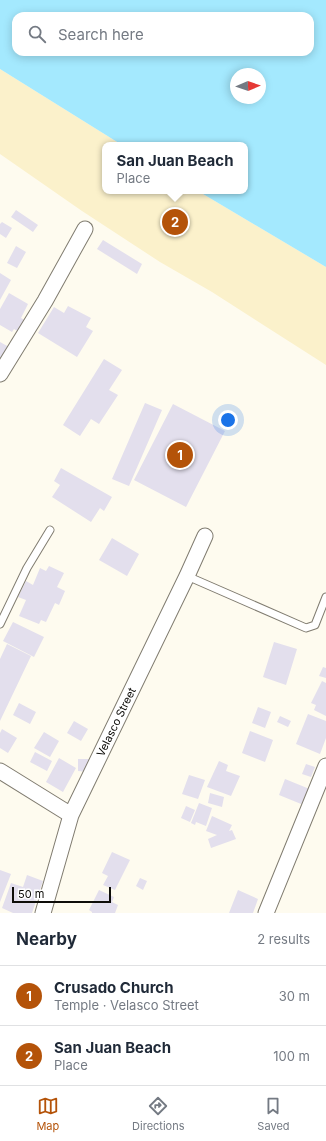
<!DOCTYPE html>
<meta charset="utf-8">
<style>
body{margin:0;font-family:Inter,sans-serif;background:#f6f6f7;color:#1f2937}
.compass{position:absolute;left:230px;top:68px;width:36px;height:36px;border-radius:50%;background:#fff;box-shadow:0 2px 10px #0003;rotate:88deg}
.scale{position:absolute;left:12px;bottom:10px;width:99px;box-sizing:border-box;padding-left:4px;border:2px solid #0e0d09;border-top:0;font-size:11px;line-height:14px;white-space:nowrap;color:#0e0d09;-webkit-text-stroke:3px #fff;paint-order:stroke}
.you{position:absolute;left:228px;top:420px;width:14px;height:14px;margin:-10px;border:3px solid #fff;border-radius:50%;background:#1a73e8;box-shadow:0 0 0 6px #1a73e833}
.badge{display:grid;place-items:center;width:26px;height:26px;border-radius:50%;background:#b45309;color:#fff;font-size:13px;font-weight:700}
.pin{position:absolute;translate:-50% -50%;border:2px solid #fff;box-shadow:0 1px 4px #0006}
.popup{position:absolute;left:102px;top:142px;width:146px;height:52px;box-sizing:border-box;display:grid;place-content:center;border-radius:8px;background:#fff;filter:drop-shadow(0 1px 3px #0005);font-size:13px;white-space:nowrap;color:#747a83}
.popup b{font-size:15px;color:#1f2937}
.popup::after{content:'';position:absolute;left:50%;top:100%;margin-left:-8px;border:8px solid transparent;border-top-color:#fff}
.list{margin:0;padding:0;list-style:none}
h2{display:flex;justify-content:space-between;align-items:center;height:52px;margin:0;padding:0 16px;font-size:17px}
h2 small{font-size:13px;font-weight:400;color:#747a83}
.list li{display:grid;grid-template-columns:26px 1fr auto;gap:12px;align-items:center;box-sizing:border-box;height:60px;padding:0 16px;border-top:1px solid #e0e1e3}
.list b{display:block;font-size:15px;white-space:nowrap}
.list p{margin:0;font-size:13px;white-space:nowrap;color:#747a83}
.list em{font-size:13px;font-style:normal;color:#747a83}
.icon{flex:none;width:22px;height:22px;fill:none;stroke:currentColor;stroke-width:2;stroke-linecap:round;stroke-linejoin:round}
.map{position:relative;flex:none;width:326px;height:913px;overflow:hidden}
.search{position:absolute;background:#fff;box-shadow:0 2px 10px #0003;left:12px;right:12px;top:12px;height:44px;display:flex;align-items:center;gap:10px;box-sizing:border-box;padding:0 14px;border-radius:12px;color:#747a83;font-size:15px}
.sheet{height:172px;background:#fff}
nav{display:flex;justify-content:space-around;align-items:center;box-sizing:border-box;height:56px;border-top:1px solid #e0e1e3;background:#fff;font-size:11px;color:#747a83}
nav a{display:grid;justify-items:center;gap:2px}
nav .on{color:#b45309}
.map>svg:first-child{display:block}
.sand{fill:#fbf1cb}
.water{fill:#a4e9fe;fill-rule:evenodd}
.building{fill:#e3dfed}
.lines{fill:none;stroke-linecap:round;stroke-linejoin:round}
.service-casing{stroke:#807c70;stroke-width:9}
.minor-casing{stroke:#807c70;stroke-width:17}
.service{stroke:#fff;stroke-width:7}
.minor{stroke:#fff;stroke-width:15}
.labels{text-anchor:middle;stroke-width:3.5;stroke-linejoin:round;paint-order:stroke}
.street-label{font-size:11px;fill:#0e0d09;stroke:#fff}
</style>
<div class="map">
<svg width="326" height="913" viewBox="0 0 326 913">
<rect width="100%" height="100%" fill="#fefbef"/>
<path class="sand" d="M0,69L122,145H105V191H198L326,267V365L212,292L160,262L82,211L0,154Z"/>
<path class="water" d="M0,0H326V267L198,191H245V145H122L0,69ZM16,16H310V52H16ZM236,74H260V98H236Z"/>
<path class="building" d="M16,210L38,225L33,232L11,217Z
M2,222L12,228L6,238L0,234V224Z
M103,240L142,264L137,274L97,249Z
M16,246L26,252L17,268L7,263Z
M0,273L11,280L0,300Z
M9,293L28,304L21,318L28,322L21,333L14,329L12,332L0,325V309Z
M68,306L91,318L86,327L93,331L77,357L38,333L54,307L64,313Z
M0,342L9,347L0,363Z
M104,359L122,370L109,390L118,395L99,424L91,419L80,436L63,425Z
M145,403L162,410L129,486L112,479Z
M173,404L225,431L186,507L134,480Z
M61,468L112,497L104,511L100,508L91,522L52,497L60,485L54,481Z
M112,538L139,554L127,576L99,560Z
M49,566L64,573L57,587L65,591L59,605L55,603L46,622L41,620L39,624L19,616L26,600L18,597L26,581L33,585L40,568L46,571Z
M13,622L44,637L34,657L3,641Z
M274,642L297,649L286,685L263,677Z
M7,644L31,656L0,721V659Z
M323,667L326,668V678L319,676Z
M322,681L326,683V716L314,710L316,705L311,703Z
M19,703L36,712L30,724L13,715Z
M258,707L271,712L265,728L252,723Z
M308,714L326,721V738L320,754L296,744Z
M280,716L291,721L288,727L277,722Z
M74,721L88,729L81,741L67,733Z
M2,729L17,738L8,753L0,748V733Z
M250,731L273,740L265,762L242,753Z
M44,732L59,741L50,757L34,748Z
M35,752L52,761L47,771L30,762Z
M59,758L76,768L63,792L46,782Z
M78,759H89V772L78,771Z
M219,761L228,765L226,771L240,776L231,796L207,787Z
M306,764L315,767L311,777L302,774Z
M189,775L205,780L198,799L182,794Z
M285,779L312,790L306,806L279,795Z
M210,793L224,797L222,807L208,803Z
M199,803L212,808L206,826L196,822L195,825L191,823Z
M186,806L195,810L190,822L181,818Z
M212,816L232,825L229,831L232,830L236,839L211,848L208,839L217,835L206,831Z
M112,852L130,860L115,890L103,885L108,876L102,873Z
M0,870L11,874L0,902Z
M27,875L43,881L32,913H13L2,908L11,883L23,887Z
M140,878L147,881L143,890L136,886Z
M99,890L114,897L112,902L118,905L115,913H92V912L89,910Z
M238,890L258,899L253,913H229Z"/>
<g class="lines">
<defs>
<path id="service" d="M187,576L306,628L315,625L326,597
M0,624L27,568L50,530"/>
<path id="minor" d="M0,374L45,301L85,229
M0,771L71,815
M43,913L71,815L187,576L205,536
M266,913L326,766"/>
</defs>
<use href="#service" class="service-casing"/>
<use href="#minor" class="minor-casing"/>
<use href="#service" class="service"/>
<use href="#minor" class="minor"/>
</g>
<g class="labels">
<g class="street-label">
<text transform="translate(116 722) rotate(-64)" y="4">Velasco Street</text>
</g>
</g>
</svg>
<svg class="compass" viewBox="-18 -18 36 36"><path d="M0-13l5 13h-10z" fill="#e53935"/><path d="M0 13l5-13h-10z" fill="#747a83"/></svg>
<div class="scale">50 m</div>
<div class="you"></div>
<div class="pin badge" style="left:180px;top:455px">1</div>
<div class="pin badge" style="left:175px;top:222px">2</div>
<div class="popup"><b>San Juan Beach</b>Place</div>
<div class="search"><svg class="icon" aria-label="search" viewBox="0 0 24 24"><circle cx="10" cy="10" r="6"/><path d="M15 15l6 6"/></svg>Search here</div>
</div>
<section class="sheet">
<h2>Nearby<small>2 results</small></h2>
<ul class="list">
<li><span class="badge">1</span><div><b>Crusado Church</b><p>Temple · Velasco Street</p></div><em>30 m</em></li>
<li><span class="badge">2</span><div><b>San Juan Beach</b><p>Place</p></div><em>100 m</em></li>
</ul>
</section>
<nav>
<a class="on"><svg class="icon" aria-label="map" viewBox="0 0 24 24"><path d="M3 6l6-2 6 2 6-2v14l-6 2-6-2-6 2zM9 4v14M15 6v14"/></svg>Map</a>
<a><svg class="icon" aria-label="directions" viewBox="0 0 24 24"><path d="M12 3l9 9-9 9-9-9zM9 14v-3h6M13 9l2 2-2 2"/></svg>Directions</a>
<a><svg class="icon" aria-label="saved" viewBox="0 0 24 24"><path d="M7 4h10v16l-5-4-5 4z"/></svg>Saved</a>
</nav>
